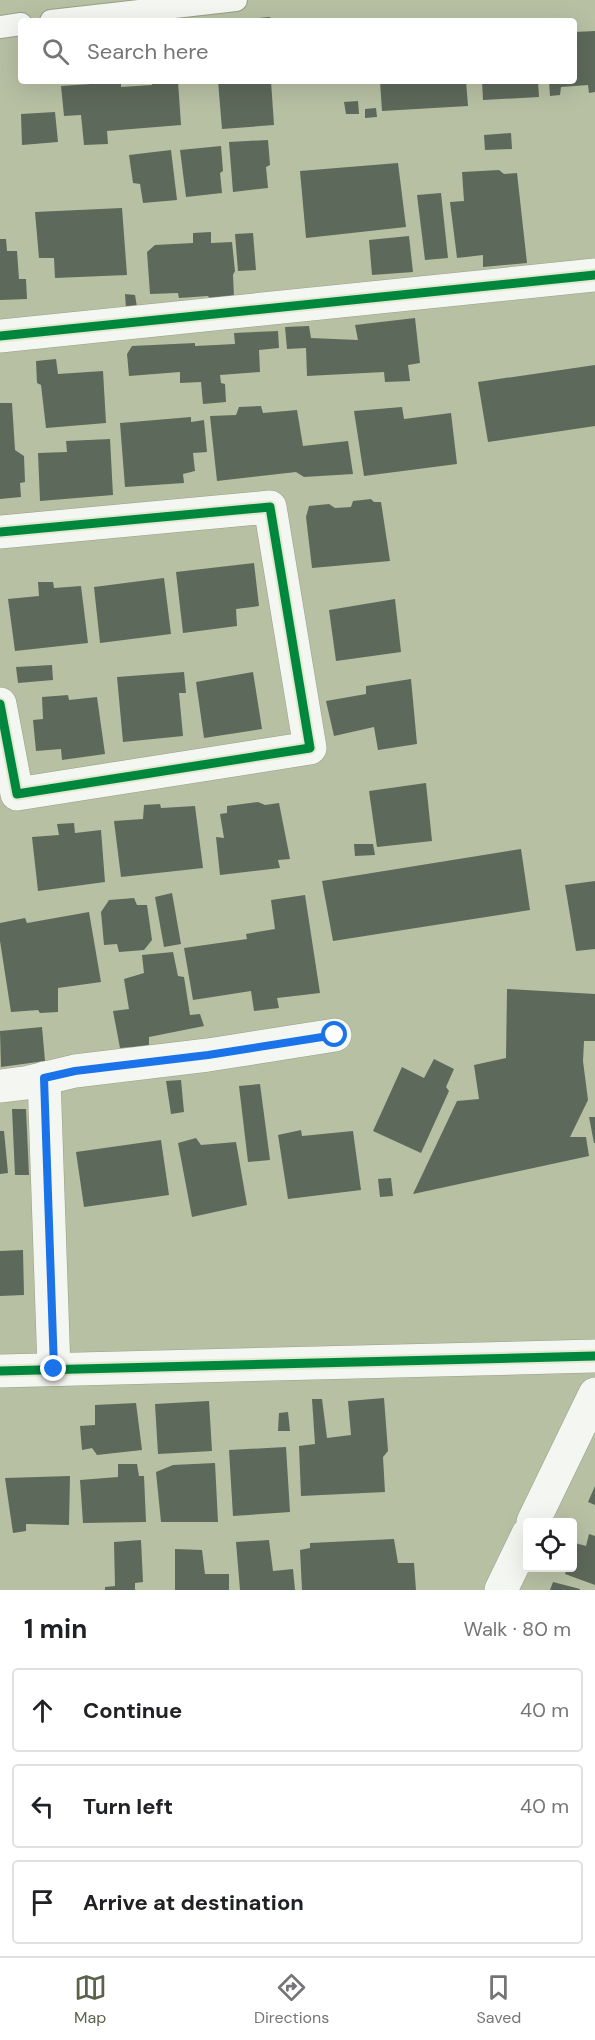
<!DOCTYPE html>
<meta charset="utf-8">
<style>
body{margin:0;font-family:"DM Sans",sans-serif;background:#f2f2f2;color:#202124}
.controls{position:absolute;right:18px;bottom:18px;display:grid;overflow:hidden;border-radius:6px;box-shadow:0 6px 24px #0002}
.controls button{width:54px;height:54px;display:grid;place-items:center;padding:0;border:0;border-bottom:2px solid #e0e0e0;background:#fff;color:#202124;font:30px sans-serif}
.stop{position:absolute;width:18px;height:18px;margin:-14px;border:4px solid #1a73e8;border-radius:50%;background:#fff}
.stop.end{background:#1a73e8;border-color:#fff;box-shadow:0 2px 6px #0008}
.list{margin:0;padding:0;list-style:none}
h2{display:flex;justify-content:space-between;align-items:center;height:78px;margin:0;padding:0 24px;font-size:26px}
h2 small{font-size:20px;font-weight:400;color:#757577}
.list li{display:grid;grid-template-columns:39px 1fr auto;gap:18px;align-items:center;box-sizing:border-box;height:84px;margin:0 12px 12px;padding:0 12px;border:2px solid #e0e0e0;border-radius:6px}
.list b{display:block;font-size:22px;white-space:nowrap}
.list em{font-size:20px;font-style:normal;color:#757577}
.icon{flex:none;width:33px;height:33px;fill:none;stroke:currentColor;stroke-width:2;stroke-linecap:round;stroke-linejoin:round}
.map{position:relative;flex:none;width:595px;height:1590px;overflow:hidden}
.search{position:absolute;background:#fff;box-shadow:0 6px 24px #0002;left:18px;right:18px;top:18px;height:66px;display:flex;align-items:center;gap:15px;box-sizing:border-box;padding:0 21px;border-radius:6px;color:#757577;font-size:22px}
.sheet{height:366px;background:#fff}
nav{display:flex;justify-content:space-around;align-items:center;box-sizing:border-box;height:84px;border-top:2px solid #e0e0e0;background:#fff;font-size:16px;color:#757577}
nav a{display:grid;justify-items:center;gap:3px}
nav .on{color:#5b624a}
.map>svg:first-child{display:block}
.building{fill:#5d695a}
.lines{fill:none;stroke-linecap:round;stroke-linejoin:round}
.service-casing{stroke:#989e87;stroke-width:24}
.minor-casing{stroke:#989e87;stroke-width:34}
.tertiary-casing{stroke:#989e87;stroke-width:34}
.service{stroke:#f4f6f1;stroke-width:22}
.minor{stroke:#f4f6f1;stroke-width:33}
.tertiary{stroke:#f4f6f1;stroke-width:33}
.cycleway-casing{stroke:#e1e9ce;stroke-width:13}
.cycleway{stroke:#00873e;stroke-width:9}
.route{stroke:#1a73e8;stroke-width:8}
</style>
<div class="map">
<svg width="595" height="1590" viewBox="0 0 595 1590">
<rect width="100%" height="100%" fill="#b7c0a3"/>
<path class="building" d="M270,17V21H259V18Z
M595,31V92L589,93L588,85L561,87L560,95L550,96L549,81H574V32Z
M152,81H178L181,125L107,131L108,144L84,145L81,115L64,116L61,86L121,82V87L152,85Z
M218,81H271L274,125L222,129Z
M380,81H466L468,106L382,111Z
M482,81H538L539,97L483,100Z
M358,101L359,114H346L344,102Z
M376,108L377,117L365,118V109Z
M55,112L58,142L22,145L21,114Z
M511,133L512,149L485,150L484,135Z
M268,140L270,165L266,167L268,188L233,192L229,142Z
M221,146L223,171L220,173L222,193L186,197L180,150Z
M171,150L177,200L143,203L140,184L133,183L129,155Z
M398,163L406,227L306,238L300,171Z
M499,170L504,174L517,173L527,263L483,267V255L457,258L450,202L464,201L462,172Z
M441,193L448,258L425,260L417,195Z
M122,208L127,275L55,278L54,258H39L35,212Z
M211,232V243L232,242L235,271L233,275L234,298L211,300L208,296L179,298L178,293L150,294L147,252L155,245L193,243V233Z
M253,233L256,270L238,271L235,234Z
M409,236L413,272L372,275L369,240Z
M0,239H6L7,251H17L19,279H26L27,299L0,300Z
M125,294L135,295L137,307L126,309Z
M415,318L420,363L408,365L410,381L385,382L384,372L307,376L306,348L287,349L285,327L309,326L311,338L358,340L355,325Z
M278,331L279,348L259,350L260,372L220,375L221,383L225,384L226,402L203,404L201,382L180,383V372L129,376L127,354L132,346L195,343V346L235,344L234,333Z
M56,359L58,374L103,371L106,423L46,428L41,385L37,383L36,361Z
M595,365V426L488,442L478,382Z
M0,403H12L15,450L24,456L25,482L20,483L21,497L0,499Z
M261,406L263,413L297,410L303,446L348,441L353,474L304,477L296,472L217,481L210,416L236,415L239,407Z
M402,407L404,419L451,413L457,464L364,476L354,411Z
M191,417V422L204,420L207,452L193,453L195,471L183,474L184,483L125,487L120,423Z
M110,439L113,495L40,501L38,453L67,452L66,441Z
M371,499L374,502H381L390,561L312,568L306,517L309,506L329,504L335,508L351,507L353,501Z
M254,563L259,606L236,609L237,626L183,633L176,572Z
M164,578L171,634L100,643L94,587Z
M38,582H53L54,588L81,586L88,643L15,651L8,599L39,596Z
M395,599L401,652L336,661L329,610Z
M52,665L53,680L18,683L16,667Z
M184,672L186,693H179L183,736L123,742L117,677Z
M253,672L262,729L204,738L196,682Z
M411,679L417,744L378,750L374,727L334,736L326,701L366,694V686Z
M68,695L69,700L97,697L105,754L62,760L61,749L36,751L33,720L43,719L42,697Z
M426,783L432,841L377,847L369,791Z
M258,802L265,805L279,803L290,859L278,860L280,868L220,875L216,837L224,838L220,814L227,813V806Z
M160,804L161,808L195,806L203,868L121,877L114,821L143,819L144,805Z
M74,823L75,833L101,830L105,882L38,891L32,837L59,835L57,824Z
M354,844H373L375,855L355,856Z
M521,849L530,910L333,941L322,881Z
M595,881V949L576,951L565,885Z
M172,893L181,944L164,947L155,897Z
M305,895L320,993L277,998L279,1008L254,1011L251,991L193,1000L184,948L247,939L246,934L275,929L271,900Z
M134,898L137,905H147L152,940L144,950L119,952L117,944L104,945L101,912L109,900Z
M89,912L101,982L58,988V1012L40,1013L38,1010L11,1012L0,941V923L25,918L27,923Z
M173,952L178,976L184,977L190,1015L200,1014L204,1026L149,1037V1046L120,1048L113,1011L129,1009L124,979L144,973L142,955Z
M507,989L595,994V1041H584L583,1061L588,1100L570,1137H586L589,1156L413,1194L457,1101L479,1099L474,1065L506,1058Z
M42,1027L45,1061L1,1067L0,1031Z
M434,1059L454,1069L446,1087L449,1091L421,1153L373,1131L402,1067L424,1078Z
M181,1080L184,1112L171,1114L166,1081Z
M260,1084L270,1160L248,1162L239,1086Z
M12,1109H26L29,1175H15Z
M589,1117H595V1143H594Z
M301,1130L302,1136L353,1131L361,1190L288,1199L278,1135Z
M0,1131H4L8,1173L0,1174Z
M196,1138L201,1145L236,1142L247,1205L192,1217L178,1143Z
M161,1140L169,1195L84,1207L76,1152Z
M391,1178L393,1196L380,1197L378,1179Z
M23,1250L24,1295L0,1296V1251Z
M384,1398L388,1451L383,1457L385,1492L301,1496L299,1446L315,1444L312,1399H322L327,1438L351,1435L348,1401Z
M209,1401L212,1451L158,1454L155,1404Z
M136,1403L142,1450L97,1455L92,1448L82,1450L80,1426L95,1425V1405Z
M288,1412L290,1431H278L279,1413Z
M286,1447L290,1512L233,1516L229,1450Z
M215,1463L218,1522H161L156,1472L173,1465Z
M118,1464H137L139,1476H144L146,1522L83,1523L80,1480L118,1477Z
M70,1476L69,1525L26,1524V1531L13,1533L5,1478Z
M595,1486V1505L588,1502Z
M589,1534L595,1536V1585L565,1574L567,1568H572V1552L575,1543L586,1546Z
M394,1539L398,1563H414L416,1590H302L300,1550L310,1548V1543Z
M141,1540L143,1582L135,1583V1590H105V1587L115,1586L114,1542Z
M269,1540L273,1571L293,1569L295,1590H240L236,1542Z
M175,1549L202,1550L205,1574H229V1590H175Z
M553,1582L580,1589V1590H550Z"/>
<g class="lines">
<defs>
<path id="service" d="M51,21L236,0
M0,27L21,24"/>
<path id="minor" d="M0,336L595,275
M0,532L270,507L310,748L17,794L0,704
M44,1078L54,1369
M0,1086L25,1083L75,1071L208,1055L335,1035"/>
<path id="tertiary" d="M0,1371L595,1356
M533,1522L595,1394
M501,1590L528,1534"/>
</defs>
<use href="#service" class="service-casing"/>
<use href="#minor" class="minor-casing"/>
<use href="#tertiary" class="tertiary-casing"/>
<use href="#service" class="service"/>
<use href="#minor" class="minor"/>
<use href="#tertiary" class="tertiary"/>
<defs>
<path id="cycleway" d="M0,336L595,275
M0,532L270,507L310,748L17,794L0,704
M0,1371L595,1356"/>
</defs>
<use href="#cycleway" class="cycleway-casing"/>
<use href="#cycleway" class="cycleway"/>
</g>
<g class="lines">
<path class="route" d="M54,1369L44,1078L75,1071L208,1055L335,1035"/>
</g>
</svg>
<div class="controls">
<button><svg class="icon" aria-label="locate" viewBox="0 0 24 24"><circle cx="12" cy="12" r="6"/><path d="M12 2v4M12 18v4M2 12h4M18 12h4"/></svg></button>
</div>
<div class="stop" style="left:335px;top:1035px"></div>
<div class="stop end" style="left:54px;top:1369px"></div>
<div class="search"><svg class="icon" aria-label="search" viewBox="0 0 24 24"><circle cx="10" cy="10" r="6"/><path d="M15 15l6 6"/></svg>Search here</div>
</div>
<section class="sheet">
<h2>1 min<small>Walk · 80 m</small></h2>
<ul class="list">
<li><svg class="icon" aria-label="ahead" viewBox="0 0 24 24"><path d="M12 20V5M6 11l6-6 6 6"/></svg><div><b>Continue</b></div><em>40 m</em></li>
<li><svg class="icon" aria-label="left" viewBox="0 0 24 24"><path d="M17 20v-9H6M10 6l-5 5 5 5"/></svg><div><b>Turn left</b></div><em>40 m</em></li>
<li><svg class="icon" aria-label="arrive" viewBox="0 0 24 24"><path d="M6 21V4h12l-3 4 3 4H6"/></svg><div><b>Arrive at destination</b></div></li>
</ul>
</section>
<nav>
<a class="on"><svg class="icon" aria-label="map" viewBox="0 0 24 24"><path d="M3 6l6-2 6 2 6-2v14l-6 2-6-2-6 2zM9 4v14M15 6v14"/></svg>Map</a>
<a><svg class="icon" aria-label="directions" viewBox="0 0 24 24"><path d="M12 3l9 9-9 9-9-9zM9 14v-3h6M13 9l2 2-2 2"/></svg>Directions</a>
<a><svg class="icon" aria-label="saved" viewBox="0 0 24 24"><path d="M7 4h10v16l-5-4-5 4z"/></svg>Saved</a>
</nav>
